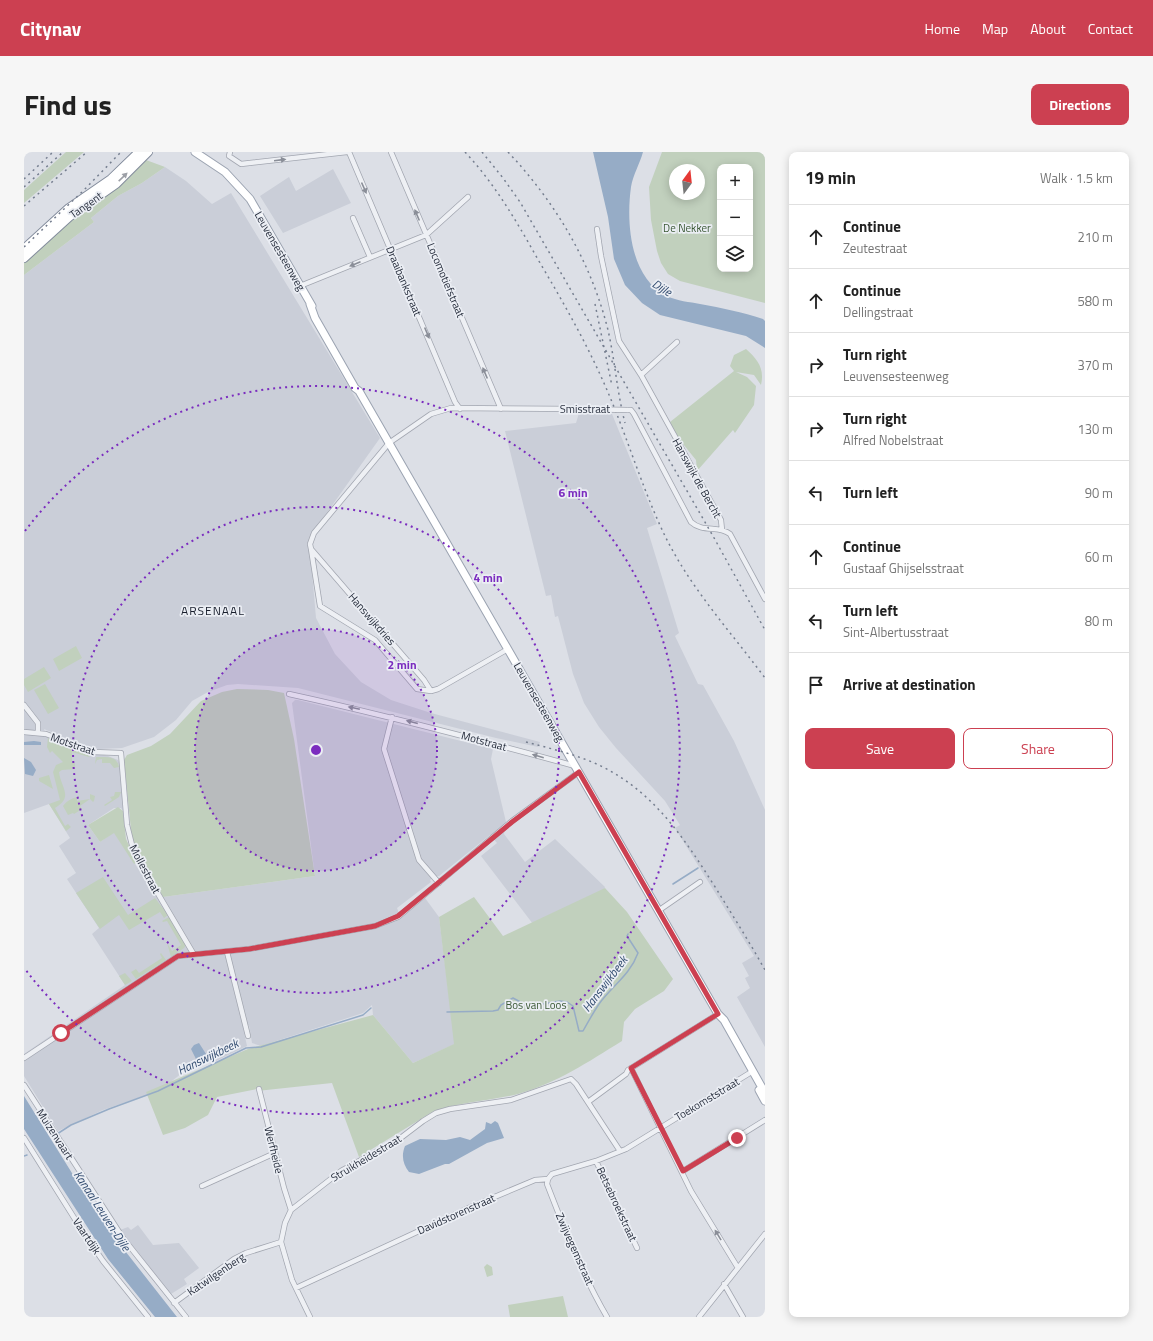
<!DOCTYPE html>
<meta charset="utf-8">
<style>
body{margin:0;font-family:"Titillium Web",sans-serif;background:#f6f6f6;color:#222}
.controls{position:absolute;right:12px;top:12px;display:grid;overflow:hidden;border-radius:8px;box-shadow:0 2px 10px #0003}
.controls button{width:36px;height:36px;display:grid;place-items:center;padding:0;border:0;border-bottom:1px solid #e0e0e0;background:#fff;color:#222;font:20px sans-serif}
.compass{position:absolute;left:645px;top:12px;width:36px;height:36px;border-radius:50%;background:#fff;box-shadow:0 2px 10px #0003;rotate:15deg}
.stop{position:absolute;width:12px;height:12px;margin:-9px;border:3px solid #cc4051;border-radius:50%;background:#fff}
.stop.end{background:#cc4051;border-color:#fff;box-shadow:0 1px 4px #0008}
.list{margin:0;padding:0;list-style:none}
h2{display:flex;justify-content:space-between;align-items:center;height:52px;margin:0;padding:0 16px;font-size:17px}
h2 small{font-size:13px;font-weight:400;color:#767676}
.list li{display:grid;grid-template-columns:26px 1fr auto;gap:12px;align-items:center;box-sizing:border-box;height:64px;padding:0 16px;border-top:1px solid #e0e0e0}
.list b{display:block;font-size:15px;white-space:nowrap}
.list p{margin:0;font-size:13px;white-space:nowrap;color:#767676}
.list em{font-size:13px;font-style:normal;color:#767676}
.actions{display:flex;gap:8px;padding:12px 16px}
.actions a{flex:1;padding:9px 0;border:1px solid #cc4051;border-radius:8px;text-align:center;font-size:14px;color:#cc4051}
.actions .main{background:#cc4051;color:#fff}
.icon{flex:none;width:22px;height:22px;fill:none;stroke:currentColor;stroke-width:2;stroke-linecap:round;stroke-linejoin:round}
.map{position:relative;flex:none;width:741px;height:1165px;overflow:hidden;border-radius:8px}
header{display:flex;align-items:center;gap:24px;box-sizing:border-box;height:56px;padding:0 20px;background:#cc4051;color:#fff}
header strong{font-size:19px}
nav{display:flex;gap:22px;margin-inline-start:auto;font-size:14px}
.intro{display:flex;align-items:center;justify-content:space-between;box-sizing:border-box;height:96px;padding:0 24px}
h1{margin:0;font-size:28px}
.button{padding:10px 18px;border-radius:8px;background:#cc4051;color:#fff;font-size:14px;font-weight:700}
main{display:flex;gap:24px;padding:0 24px}
aside{flex:1;background:#fff;border-radius:8px;box-shadow:0 2px 10px #0003}
.map>svg:first-child{display:block}
.built{fill:#caced8}
.green{fill:#c1d0bd;fill-rule:evenodd}
.water{fill:#96acc6}
.lines{fill:none;stroke-linecap:round;stroke-linejoin:round}
.stream{stroke:#96acc6;stroke-width:1.5}
.street-casing{stroke:#a2a6b0;stroke-width:6}
.primary-casing{stroke:#9ba3b1;stroke-width:9}
.highway-casing{stroke:#838c9c;stroke-width:10}
.street{stroke:#eef0f4;stroke-width:4.5}
.primary{stroke:#fff;stroke-width:7}
.highway{stroke:#fff;stroke-width:8}
.rail{stroke:#757e8f;stroke-width:1.5;stroke-dasharray:2 4;stroke-linecap:butt}
.street-bridge-casing{stroke:#a2a6b0;stroke-width:6;stroke-linecap:butt}
.street-bridge{stroke:#eef0f4;stroke-width:4.5}
.oneway{fill:#8a8e98}
.oneway2{fill:#9da0a7}
.route{stroke:#cc4051;stroke-width:5}
.ring{fill:none;stroke:#7b2cbf;stroke-width:2;stroke-dasharray:2 4}
.labels{text-anchor:middle;stroke-width:3.5;stroke-linejoin:round;paint-order:stroke}
.street-label{font-size:11px;fill:#262d3c;stroke:#ebeef4}
.park-label{font-size:11px;fill:#395733;stroke:#ebeef4}
.water-label{font-size:12px;font-style:italic;fill:#314b6f;stroke:#ebeef4}
.neighbourhood-label{font-size:12px;letter-spacing:1px;fill:#181e2c;stroke:#ebeef4}
.centre{fill:#7b2cbf;stroke:#ebeef4;stroke-width:2}
.ring-label{font-size:12px;text-anchor:middle;font-weight:bold;fill:#7b2cbf;stroke:#ebeef4;stroke-width:3.5;stroke-linejoin:round;paint-order:stroke}
</style>
<header>
<strong>Citynav</strong>
<nav><a>Home</a><a>Map</a><a>About</a><a>Contact</a></nav>
</header>
<div class="intro"><h1>Find us</h1><a class="button">Directions</a></div>
<main>
<div class="map">
<svg width="741" height="1165" viewBox="0 0 741 1165">
<rect width="100%" height="100%" fill="#dcdfe6"/>
<path class="built" d="M141,15L162,29L188,52L207,41L356,286L285,386L292,466L311,502L337,530L367,548L407,561L516,590L514,595L472,586L274,536L214,532L203,533L184,540L168,549L152,568L130,585L98,596L74,597L58,593L20,577L23,585L51,596L84,604L94,608L96,613L99,659L97,656H90L64,673L76,690L90,680L136,750L139,745L291,724L268,551L271,548H274L469,597L467,607L482,670L480,682L501,710L531,687L581,735L572,763L512,776L457,704L473,691L466,683L415,724H411L406,728L407,730L373,756L376,764L401,746L415,765L431,892L389,911L349,863L348,853L339,861L237,894L228,891L225,873L219,876L223,894L190,910L184,901L144,932L131,940L79,958L34,979L0,924V902L101,833L68,782L75,776L43,727L52,721L35,694L46,686L25,652L0,661V123L70,70L67,66L94,44L118,31Z
M309,17L327,51L259,81L236,44L265,25L272,39Z
M555,261L588,262L633,372L623,376L655,481L651,484L674,532L679,533L710,589L741,658V895L713,845L726,836L721,826L725,824L718,811L730,804L651,676L656,673L641,649L592,596L575,575L560,551L549,522L534,464L531,465L527,443L522,444L481,279L552,271Z
M114,1073L129,1093L155,1091L175,1116L160,1127L163,1132L147,1142L96,1078L104,1075L107,1078Z"/>
<path class="green" d="M42,0H60L0,51V38Z
M638,0H741V151L656,129L644,122L637,111L633,99L627,68L625,35ZM696,15H726V117H696ZM651,18H675V42H651Z
M122,8L141,15L118,31L94,44L67,66L70,70L0,123V111L40,74L105,25Z
M722,197C733,207 741,216 737,233L730,223L712,220L723,225L732,234L730,253L711,281L709,278L673,319L672,308L655,287L646,270L710,219L706,214L710,203Z
M52,494L58,506L35,519L29,507Z
M20,515L27,526L4,540L0,533V527Z
M21,532L35,556L24,562L10,538Z
M213,537L244,538L260,541L270,587L291,724L139,745L108,688L100,608L103,603L127,594L146,582L177,549L198,540Z
M24,586L66,604L65,605L48,600V610L51,611V617L38,618L35,620C37,636 50,645 31,656L41,674L44,672L47,675L42,679L25,652L36,648L29,620L32,613L39,610L28,599L26,601L23,595Z
M72,605C81,605 93,603 95,615L90,616L86,611H78V607L73,608L71,612Z
M25,623L29,637L15,629V626Z
M91,640H97L95,645L81,654L80,653L88,648L86,645L90,644Z
M66,642L71,644L70,649L69,650L66,647L56,654L58,657L50,662L49,661L44,663L39,654C43,649 46,647 53,645V649L66,647Z
M94,655L99,659L102,687L113,710L110,712L90,681L76,690L64,673Z
M79,725L104,763L131,746L144,763L140,766L136,760L105,778L95,763L76,777L52,741Z
M581,736L603,760L649,827L640,839L611,857L600,870L598,889C564,910 533,931 494,942C466,949 437,950 410,959L335,1005L308,931L233,939V937L193,945L184,963L161,976L139,983L122,940L224,897L349,863L389,911L430,892L415,765L450,745L479,784Z
M145,765L162,793L160,796L147,805L143,791L148,799L157,793L143,769L139,770L138,769Z
M137,801L142,808L112,827L107,820L112,817L115,821L138,806L136,802Z
M101,821L108,829L101,833L95,824Z
M463,1112L468,1115L469,1123L463,1125L460,1115Z
M539,1144L544,1165H486L484,1153Z"/>
<path class="water" d="M569,0H619C616,11 609,23 607,35C602,71 606,126 643,144C653,149 666,150 676,152C698,156 718,160 739,167L741,169V196L722,184L636,163L618,151L601,133L590,107L584,65Z
M10,589L17,590V593H0V590Z
M0,606L7,610L12,618L9,624L1,622Z
M175,891L184,905L176,910L172,907L167,897L170,893Z
M0,944L61,1042L98,1095L153,1165H131L84,1107L0,977Z
M471,969L474,971L480,986L463,991L425,1012H421L395,1022L385,1020C379,1012 377,1004 381,994L396,987L422,988L436,985L446,988L461,977L462,970L467,972Z"/>
<g class="lines">
<path class="stream" d="M649,732L674,716
M423,860L469,859L474,858L477,853L489,846L502,853L507,854L536,849L543,850L549,854L555,879H559C564,870 569,861 575,852C588,834 606,823 614,801L603,784L604,782
M33,982L47,973L85,957L134,939L222,896L237,895L339,863L347,856
M0,1004L3,1003"/>
<defs>
<path id="street" d="M206,0L205,4L217,12L323,0
M325,0L431,250L436,257
M367,0L477,257
M329,66L346,105
M573,77L577,104L595,189L617,223L697,368L698,378
M276,134L402,83L444,45
M617,223L653,190
M603,258H607L610,262L667,370C679,381 694,373 706,382L741,447
M287,397L286,392L290,381L365,291L407,262L427,256L557,257
M407,539L393,537L351,488L296,454L287,397L400,528L407,539L414,537L484,497
M265,542C361,563 456,588 551,614
M0,553L14,571V581
M368,565L360,597L395,708L415,731
M0,580L22,582L69,600L97,601L103,673L108,693L133,740L169,801
M634,759L676,730
M203,800L224,884
M0,906L154,804L225,797L351,774L374,765L488,669L555,620
M607,916L667,1039L714,1116
M0,933L99,1086L162,1165
M235,937L260,1036L267,1058
M564,950L602,922L604,918L694,862
M0,986L59,1080L79,1109L124,1165
M572,1009L613,1096
M659,1019L741,968
M524,1027L523,1032C540,1076 559,1124 583,1165
M178,1034L251,1001
M700,1132L719,1165
M272,1136L449,1054L511,1028L524,1027L528,1022L572,1009L602,997L729,919
M150,1151L210,1107L222,1101L257,1090
M286,1165L268,1128L257,1090L261,1071L267,1058L317,1019L374,988L399,969L412,961L426,957L487,948L547,927L552,932L596,999
M675,1165L741,1082"/>
<path id="primary" d="M171,0L201,20L226,47L288,154
M286,152L291,166L331,236L335,239C456,446 573,655 694,862L700,868L741,941
M735,938L741,949"/>
<path id="highway" d="M0,97L45,56L87,27L115,0
M0,106L45,65L92,32L124,0"/>
</defs>
<use href="#street" class="street-casing"/>
<use href="#primary" class="primary-casing"/>
<use href="#highway" class="highway-casing"/>
<use href="#street" class="street"/>
<use href="#primary" class="primary"/>
<use href="#highway" class="highway"/>
<path class="rail" d="M441,0C472,33 494,72 516,111C541,153 564,194 583,238C604,287 619,339 642,386C668,438 707,480 741,526
M458,0L479,26L496,50L689,384L741,478
M484,0C532,51 567,110 584,178C591,209 593,240 601,271
M0,27L29,0
M0,35L39,0
M0,54L63,0
M0,95L59,39L97,0
M571,152L588,234
M502,590C528,597 555,603 579,615C632,642 662,689 693,738C709,764 726,791 741,818"/>
<defs>
<path id="street-bridge" d="M557,257L603,258"/>
</defs>
<use href="#street-bridge" class="street-bridge-casing"/>
<use href="#street-bridge" class="street-bridge"/>
</g>
<defs><path id="oneway-solid" d="M-6-.8H1V-3.2L6.5 0L1 3.2V.8H-6Z"/></defs>
<g class="oneway">
<use href="#oneway-solid" transform="translate(256 8) rotate(-7)"/>
<use href="#oneway-solid" transform="translate(340 36) rotate(66)"/>
<use href="#oneway-solid" transform="translate(393 63) rotate(-113)"/>
<use href="#oneway-solid" transform="translate(331 112) rotate(157)"/>
<use href="#oneway-solid" transform="translate(403 181) rotate(67)"/>
<use href="#oneway-solid" transform="translate(461 221) rotate(-113)"/>
<use href="#oneway-solid" transform="translate(330 556) rotate(-168)"/>
<use href="#oneway-solid" transform="translate(388 570) rotate(-166)"/>
<use href="#oneway-solid" transform="translate(514 604) rotate(-164)"/>
<use href="#oneway-solid" transform="translate(694 1083) rotate(-121)"/>
</g>
<use class="oneway2" href="#oneway-solid" transform="translate(99 25) rotate(-44)"/>
<g class="lines">
<path class="route" d="M37,881L154,804L225,797L351,774L374,764L488,670L555,620L694,862L607,916L659,1019L713,986"/>
</g>
<circle cx="292" cy="598" r="121" fill="#7b2cbf" fill-opacity=".12"/>
<g class="ring">
<circle cx="292" cy="598" r="121"/>
<circle cx="292" cy="598" r="243"/>
<path d="M1 379A364 364 0 1 1 1 817"/>
</g>
<g class="labels">
<g class="street-label">
<text transform="translate(62 53) rotate(-35)" y="4">Tangent</text>
<text transform="translate(256 99) rotate(60)" y="4">Leuvensesteenweg</text>
<text transform="translate(422 128) rotate(67)" y="4">Locomotiefstraat</text>
<text transform="translate(380 129) rotate(67)" y="4">Draaibankstraat</text>
<text x="561" y="261">Smisstraat</text>
<text transform="translate(673 326) rotate(61)" y="4">Hanswijk de Bercht</text>
<text transform="translate(348 467) rotate(49)" y="4">Hanswijkdries</text>
<text transform="translate(515 550) rotate(60)" y="4">Leuvensesteenweg</text>
<text transform="translate(460 589) rotate(15)" y="4">Motstraat</text>
<text transform="translate(49 592) rotate(19)" y="4">Motstraat</text>
<text transform="translate(121 717) rotate(62)" y="4">Mollestraat</text>
<text transform="translate(683 947) rotate(-31)" y="4">Toekomststraat</text>
<text transform="translate(31 982) rotate(57)" y="4">Muizenvaart</text>
<text transform="translate(250 998) rotate(76)" y="4">Werfheide</text>
<text transform="translate(342 1006) rotate(-31)" y="4">Struikheidestraat</text>
<text transform="translate(593 1052) rotate(65)" y="4">Betsebroekstraat</text>
<text transform="translate(432 1062) rotate(-24)" y="4">Davidstorenstraat</text>
<text transform="translate(63 1084) rotate(56)" y="4">Vaartdijk</text>
<text transform="translate(551 1097) rotate(66)" y="4">Zwijvegemstraat</text>
<text transform="translate(192 1122) rotate(-34)" y="4">Katwilgenberg</text>
</g>
<g class="park-label">
<text x="663" y="80">De Nekker</text>
<text x="512" y="857">Bos van Loos</text>
</g>
<g class="water-label">
<text transform="translate(638 136) rotate(32)" y="4">Dijle</text>
<text transform="translate(581 832) rotate(-53)" y="4">Hanswijkbeek</text>
<text transform="translate(184 905) rotate(-26)" y="4">Hanswijkbeek</text>
<text transform="translate(78 1059) rotate(57)" y="4">Kanaal Leuven-Dijle</text>
</g>
<g class="neighbourhood-label">
<text x="189" y="463">ARSENAAL</text>
</g>
</g>
<circle cx="292" cy="598" r="6" class="centre"/>
<g class="ring-label">
<text x="549" y="345">6 min</text>
<text x="464" y="430">4 min</text>
<text x="378" y="517">2 min</text>
</g>
</svg>
<div class="controls">
<button>+</button>
<button>−</button>
<button><svg class="icon" aria-label="layers" viewBox="0 0 24 24"><path d="M12 4l9 5-9 5-9-5zM3 14l9 5 9-5"/></svg></button>
</div>
<svg class="compass" viewBox="-18 -18 36 36"><path d="M0-13l5 13h-10z" fill="#e53935"/><path d="M0 13l5-13h-10z" fill="#767676"/></svg>
<div class="stop" style="left:37px;top:881px"></div>
<div class="stop end" style="left:713px;top:986px"></div>
</div>
<aside>
<h2>19 min<small>Walk · 1.5 km</small></h2>
<ul class="list">
<li><svg class="icon" aria-label="ahead" viewBox="0 0 24 24"><path d="M12 20V5M6 11l6-6 6 6"/></svg><div><b>Continue</b><p>Zeutestraat</p></div><em>210 m</em></li>
<li><svg class="icon" aria-label="ahead" viewBox="0 0 24 24"><path d="M12 20V5M6 11l6-6 6 6"/></svg><div><b>Continue</b><p>Dellingstraat</p></div><em>580 m</em></li>
<li><svg class="icon" aria-label="right" viewBox="0 0 24 24"><path d="M7 20v-9h11M14 6l5 5-5 5"/></svg><div><b>Turn right</b><p>Leuvensesteenweg</p></div><em>370 m</em></li>
<li><svg class="icon" aria-label="right" viewBox="0 0 24 24"><path d="M7 20v-9h11M14 6l5 5-5 5"/></svg><div><b>Turn right</b><p>Alfred Nobelstraat</p></div><em>130 m</em></li>
<li><svg class="icon" aria-label="left" viewBox="0 0 24 24"><path d="M17 20v-9H6M10 6l-5 5 5 5"/></svg><div><b>Turn left</b></div><em>90 m</em></li>
<li><svg class="icon" aria-label="ahead" viewBox="0 0 24 24"><path d="M12 20V5M6 11l6-6 6 6"/></svg><div><b>Continue</b><p>Gustaaf Ghijselsstraat</p></div><em>60 m</em></li>
<li><svg class="icon" aria-label="left" viewBox="0 0 24 24"><path d="M17 20v-9H6M10 6l-5 5 5 5"/></svg><div><b>Turn left</b><p>Sint-Albertusstraat</p></div><em>80 m</em></li>
<li><svg class="icon" aria-label="arrive" viewBox="0 0 24 24"><path d="M6 21V4h12l-3 4 3 4H6"/></svg><div><b>Arrive at destination</b></div></li>
</ul>
<div class="actions"><a class="main">Save</a><a>Share</a></div>
</aside>
</main>
